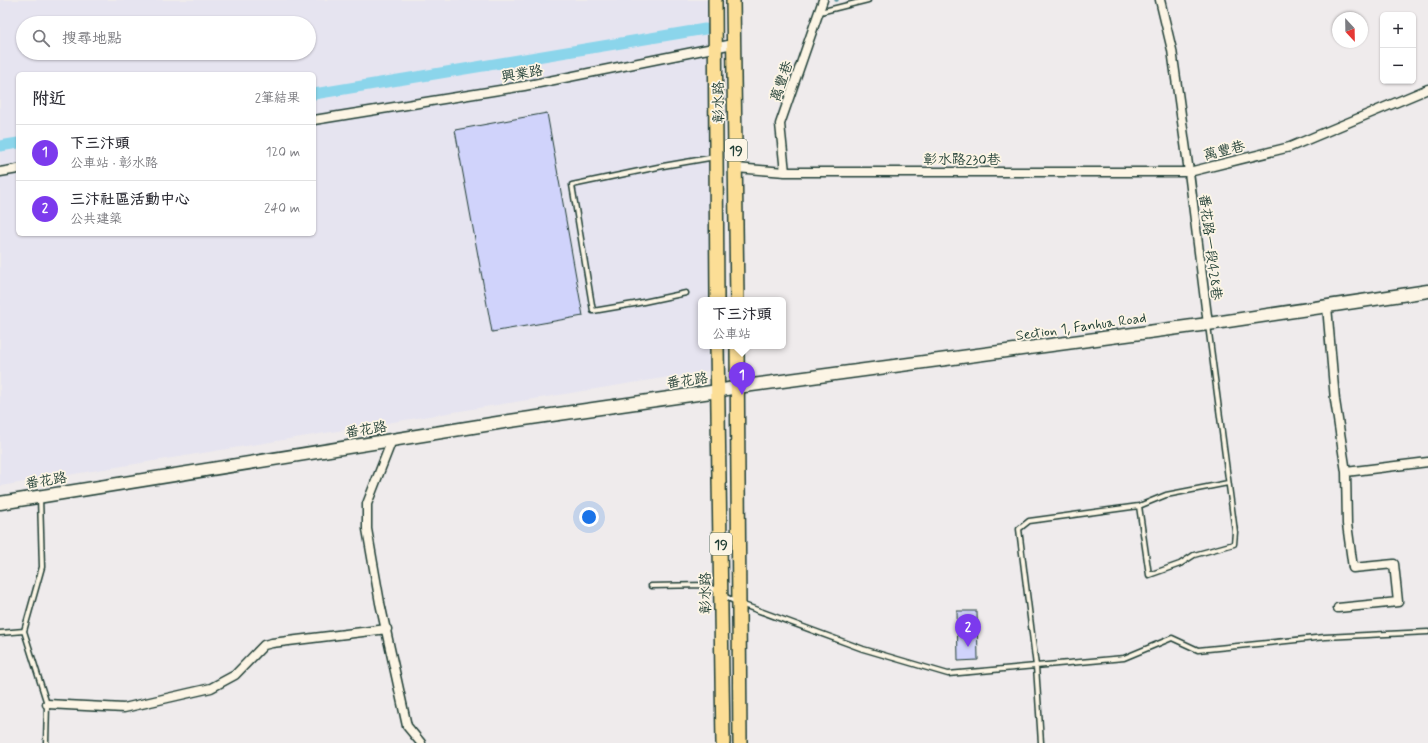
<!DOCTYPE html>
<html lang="zh-TW">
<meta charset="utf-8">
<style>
body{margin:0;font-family:Mynerve,"LXGW WenKai TC",sans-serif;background:#f2f2f3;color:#2b2b33}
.controls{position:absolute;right:12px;top:12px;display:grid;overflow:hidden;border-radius:6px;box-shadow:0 1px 3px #0004}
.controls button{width:36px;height:36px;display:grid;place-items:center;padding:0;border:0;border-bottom:1px solid #e1e1e2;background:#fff;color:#2b2b33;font:20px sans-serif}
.compass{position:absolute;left:1332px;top:12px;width:36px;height:36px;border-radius:50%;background:#fff;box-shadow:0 1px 3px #0004;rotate:158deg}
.you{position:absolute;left:589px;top:517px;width:14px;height:14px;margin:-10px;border:3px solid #fff;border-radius:50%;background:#1a73e8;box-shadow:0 0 0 6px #1a73e833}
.badge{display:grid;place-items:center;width:26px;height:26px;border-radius:50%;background:#7c3aed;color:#fff;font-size:13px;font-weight:700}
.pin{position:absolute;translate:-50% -33px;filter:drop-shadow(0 1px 2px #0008)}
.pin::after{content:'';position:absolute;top:21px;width:14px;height:12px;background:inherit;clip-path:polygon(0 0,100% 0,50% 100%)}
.popup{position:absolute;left:698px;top:297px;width:88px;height:52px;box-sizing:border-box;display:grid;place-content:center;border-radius:6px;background:#fff;filter:drop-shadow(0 1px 3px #0005);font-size:13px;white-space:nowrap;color:#7c7c81}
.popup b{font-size:15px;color:#2b2b33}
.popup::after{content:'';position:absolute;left:50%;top:100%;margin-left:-8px;border:8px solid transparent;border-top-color:#fff}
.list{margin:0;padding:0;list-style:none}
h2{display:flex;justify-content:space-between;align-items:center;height:52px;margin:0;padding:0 16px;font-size:17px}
h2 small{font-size:13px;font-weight:400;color:#7c7c81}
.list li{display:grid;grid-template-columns:26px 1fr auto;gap:12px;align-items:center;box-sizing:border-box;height:56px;padding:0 16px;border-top:1px solid #e1e1e2}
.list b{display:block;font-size:15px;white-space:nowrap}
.list p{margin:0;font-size:13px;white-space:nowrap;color:#7c7c81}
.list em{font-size:13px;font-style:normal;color:#7c7c81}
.icon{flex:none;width:22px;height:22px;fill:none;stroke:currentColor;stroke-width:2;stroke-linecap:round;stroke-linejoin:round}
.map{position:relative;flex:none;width:1428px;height:743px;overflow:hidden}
.search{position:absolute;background:#fff;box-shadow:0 1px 3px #0004;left:16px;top:16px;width:300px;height:44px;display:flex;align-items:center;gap:10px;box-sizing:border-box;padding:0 14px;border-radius:22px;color:#7c7c81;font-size:15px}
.panel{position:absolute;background:#fff;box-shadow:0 1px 3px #0004;left:16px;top:72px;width:300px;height:164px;border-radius:6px}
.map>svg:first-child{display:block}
.built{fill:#e6e4f0;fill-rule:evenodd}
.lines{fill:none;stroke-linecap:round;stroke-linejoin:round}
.stream{stroke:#6098a2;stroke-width:3.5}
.canal{stroke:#8bd5eb;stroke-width:11}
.building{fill:#d0d3fb;stroke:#1f3d34}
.service-casing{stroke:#1f3d34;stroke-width:7}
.minor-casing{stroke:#1f3d34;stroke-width:11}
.secondary-casing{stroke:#1f3d34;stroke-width:15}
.primary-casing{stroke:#1f3d34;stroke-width:16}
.service{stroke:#fcf5e5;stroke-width:4}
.minor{stroke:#fcf5e5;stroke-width:8}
.secondary{stroke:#fcf5e5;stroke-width:12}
.primary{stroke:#fcde96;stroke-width:13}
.labels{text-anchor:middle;stroke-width:3.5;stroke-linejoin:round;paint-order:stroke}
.shield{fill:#fcf5e5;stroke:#617469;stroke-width:1}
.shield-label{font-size:13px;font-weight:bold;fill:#1f3d34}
.street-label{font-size:14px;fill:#1f3d34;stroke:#fcf5e5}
</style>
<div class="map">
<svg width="1428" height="743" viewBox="0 0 1428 743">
<rect width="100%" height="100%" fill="#efebec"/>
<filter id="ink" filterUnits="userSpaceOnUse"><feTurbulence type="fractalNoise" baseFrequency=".025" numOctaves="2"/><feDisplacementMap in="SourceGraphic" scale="8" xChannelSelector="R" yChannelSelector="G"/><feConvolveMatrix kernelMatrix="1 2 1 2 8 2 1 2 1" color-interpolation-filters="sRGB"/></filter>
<g filter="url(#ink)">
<path class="built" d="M0,0H711L712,300H701V346H712V370L0,486ZM23,23H309V53H23ZM18,74H314V234H18Z"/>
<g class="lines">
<path class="stream" d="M836,0H837"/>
<path class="canal" d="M314,94L705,29
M0,146L18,143"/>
</g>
<path class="building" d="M547,113L583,316L492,332L455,130Z
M957,611H977L978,660L958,661Z"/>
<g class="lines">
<defs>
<path id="service" d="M820,12L868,0
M686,293L634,304L593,311L572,185L663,166L715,157
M40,497L42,567L24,631L47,704L46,743
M1139,506L1149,575L1180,564L1194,555L1234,544L1235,532L1208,325
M651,586L707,585L722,595L738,603L863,649L948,674L1124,658L1172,638L1198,650L1325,637L1428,632
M0,633L24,631
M1041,743L1036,666L1019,529L1029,521L1139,506L1166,495L1228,483"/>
<path id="minor" d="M1160,0L1172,50L1189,172L1290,147L1428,89
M314,120L524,86L733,44
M736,168L785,172H1189L1208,324
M0,172L18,169
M785,172L780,124L823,0
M1327,306L1335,400L1346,472L1347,524L1353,568L1394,564L1398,602L1338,608
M392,440L367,504V529L380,603L407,726L421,743
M1346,472L1428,462
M47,704L124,708L211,688L235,675L264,645L272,643L387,629"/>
<path id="secondary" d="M0,503L510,421L718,391L737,387L1208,324L1428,291"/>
<path id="primary" d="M715,0L717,300
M733,0L737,300
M717,346L723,743
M737,346L740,743"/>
</defs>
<use href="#service" class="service-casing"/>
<use href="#minor" class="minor-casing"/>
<use href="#secondary" class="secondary-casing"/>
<use href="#primary" class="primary-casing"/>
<use href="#service" class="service"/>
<use href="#minor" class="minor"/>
<use href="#secondary" class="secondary"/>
<use href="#primary" class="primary"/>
</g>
</g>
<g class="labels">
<g class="shield">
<rect x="725" y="139" width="22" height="22" rx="3"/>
<rect x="710" y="533" width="22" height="22" rx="3"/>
</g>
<g class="shield-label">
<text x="736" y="155">19</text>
<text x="721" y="549">19</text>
</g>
<g class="street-label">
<text transform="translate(522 73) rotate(-10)" y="5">興業路</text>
<text transform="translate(781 81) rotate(-71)" y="5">萬豐巷</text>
<text transform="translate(718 102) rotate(-91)" y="5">彰水路</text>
<text transform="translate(1224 150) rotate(-14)" y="5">萬豐巷</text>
<text x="962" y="164">彰水路230巷</text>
<text transform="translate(1211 247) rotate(83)" y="5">番花路一段428巷</text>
<text transform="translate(1081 326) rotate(-8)" y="5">Section 1, Fanhua Road</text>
<text transform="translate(687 380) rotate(-8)" y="5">番花路</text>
<text transform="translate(366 429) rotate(-9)" y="5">番花路</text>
<text transform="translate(46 480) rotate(-9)" y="5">番花路</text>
<text transform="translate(705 593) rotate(-91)" y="5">彰水路</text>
</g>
</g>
</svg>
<div class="controls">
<button>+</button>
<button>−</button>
</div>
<svg class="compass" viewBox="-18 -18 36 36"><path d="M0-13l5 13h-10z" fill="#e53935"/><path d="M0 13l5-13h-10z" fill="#7c7c81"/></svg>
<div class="you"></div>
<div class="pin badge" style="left:742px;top:395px">1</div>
<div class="popup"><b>下三汴頭</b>公車站</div>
<div class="pin badge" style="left:968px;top:647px">2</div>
<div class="search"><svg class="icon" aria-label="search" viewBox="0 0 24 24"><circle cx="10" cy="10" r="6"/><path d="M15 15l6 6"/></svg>搜尋地點</div>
<section class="panel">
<h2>附近<small>2筆結果</small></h2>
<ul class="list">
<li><span class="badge">1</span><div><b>下三汴頭</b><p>公車站 · 彰水路</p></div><em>120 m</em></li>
<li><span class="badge">2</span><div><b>三汴社區活動中心</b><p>公共建築</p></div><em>240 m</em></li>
</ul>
</section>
</div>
